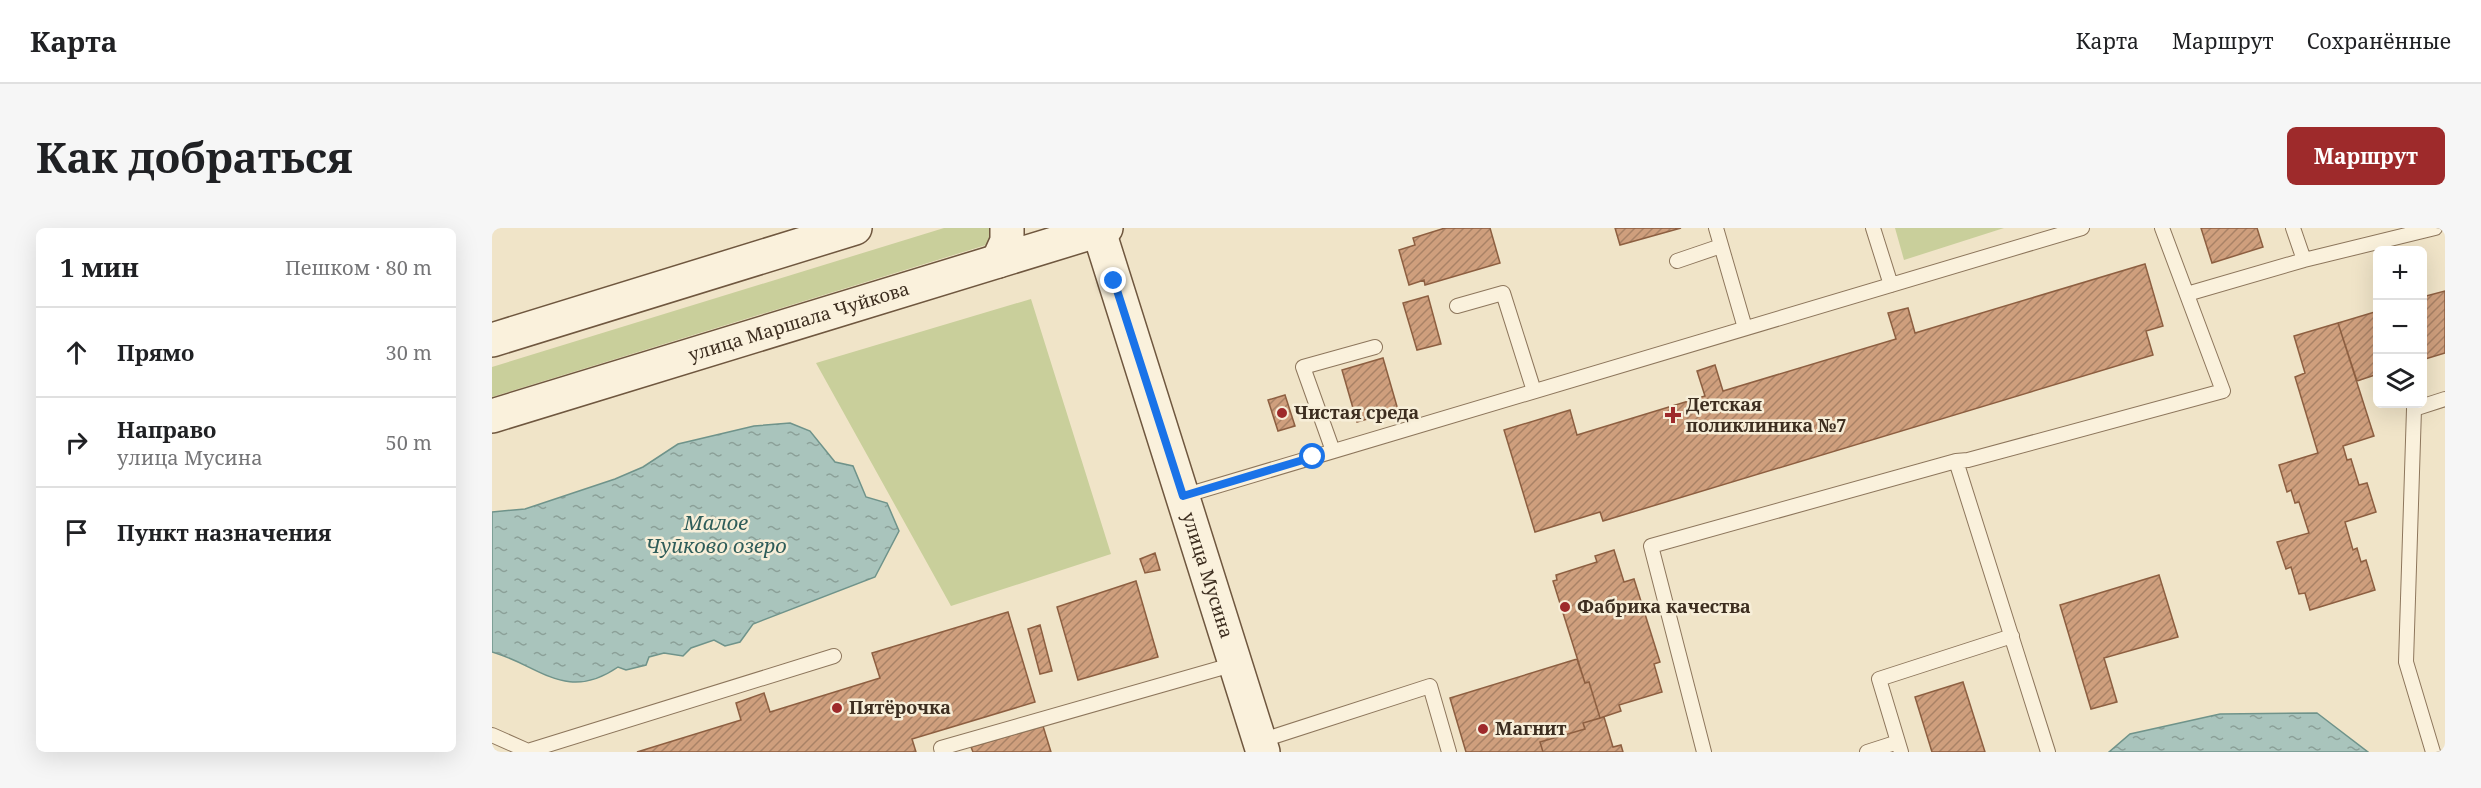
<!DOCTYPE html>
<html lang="ru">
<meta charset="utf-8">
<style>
body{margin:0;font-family:"Noto Serif",serif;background:#f6f6f6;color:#202124}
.controls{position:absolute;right:18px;top:18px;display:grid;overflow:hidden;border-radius:9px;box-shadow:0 6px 24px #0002}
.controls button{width:54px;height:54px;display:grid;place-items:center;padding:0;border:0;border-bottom:2px solid #e0e0e0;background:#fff;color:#202124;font:30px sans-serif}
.stop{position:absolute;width:18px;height:18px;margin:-14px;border:4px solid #1a73e8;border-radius:50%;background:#fff}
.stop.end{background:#1a73e8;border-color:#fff;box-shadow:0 2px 6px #0008}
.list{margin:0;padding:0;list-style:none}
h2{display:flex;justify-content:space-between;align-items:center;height:78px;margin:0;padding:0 24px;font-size:26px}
h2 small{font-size:20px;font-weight:400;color:#757577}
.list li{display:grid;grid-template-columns:39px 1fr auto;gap:18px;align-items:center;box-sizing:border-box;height:90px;padding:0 24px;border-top:2px solid #e0e0e0}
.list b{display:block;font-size:22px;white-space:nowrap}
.list p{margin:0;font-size:20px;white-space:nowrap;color:#757577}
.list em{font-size:20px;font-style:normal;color:#757577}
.icon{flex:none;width:33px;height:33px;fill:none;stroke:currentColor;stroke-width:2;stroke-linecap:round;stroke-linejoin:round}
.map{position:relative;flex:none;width:1953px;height:524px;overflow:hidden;border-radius:9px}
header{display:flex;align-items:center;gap:36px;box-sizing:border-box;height:84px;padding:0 30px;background:#fff;border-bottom:2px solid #e0e0e0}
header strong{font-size:28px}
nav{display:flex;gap:33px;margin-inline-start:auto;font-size:21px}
.intro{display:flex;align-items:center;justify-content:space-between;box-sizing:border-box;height:144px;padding:0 36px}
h1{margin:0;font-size:42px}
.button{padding:15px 27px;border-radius:9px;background:#9e2a2b;color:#fff;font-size:21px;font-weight:700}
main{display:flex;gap:36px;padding:0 36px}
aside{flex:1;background:#fff;border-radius:9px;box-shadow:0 6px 24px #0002}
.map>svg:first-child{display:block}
.green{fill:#c9cf9b}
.water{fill:url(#water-ripples);stroke:#6f938a;stroke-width:1.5}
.building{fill:url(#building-hatch);stroke:#8d5f41;stroke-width:1.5}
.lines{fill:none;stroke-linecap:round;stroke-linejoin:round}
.lane-casing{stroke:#8d765c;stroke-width:16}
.secondary-casing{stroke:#6f573f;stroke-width:36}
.lane{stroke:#faf1dc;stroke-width:14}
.secondary{stroke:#faf1dc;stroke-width:33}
.route{stroke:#1a73e8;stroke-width:8}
.poi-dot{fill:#9e2a2b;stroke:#f7eed8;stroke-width:2}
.labels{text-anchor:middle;stroke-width:5;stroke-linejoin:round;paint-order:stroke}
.street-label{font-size:18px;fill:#3d2e20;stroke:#f7eed8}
.poi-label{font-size:18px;font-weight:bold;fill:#3d2e20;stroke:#f7eed8;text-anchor:start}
.water-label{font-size:20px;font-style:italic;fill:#2f5d5a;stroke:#f7eed8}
</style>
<header>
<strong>Карта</strong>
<nav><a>Карта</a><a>Маршрут</a><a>Сохранённые</a></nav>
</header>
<div class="intro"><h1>Как добраться</h1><a class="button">Маршрут</a></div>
<main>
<aside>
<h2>1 мин<small>Пешком · 80 m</small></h2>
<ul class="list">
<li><svg class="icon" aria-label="ahead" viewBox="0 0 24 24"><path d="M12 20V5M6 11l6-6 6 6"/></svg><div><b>Прямо</b></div><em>30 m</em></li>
<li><svg class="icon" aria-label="right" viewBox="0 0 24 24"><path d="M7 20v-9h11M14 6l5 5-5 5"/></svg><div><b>Направо</b><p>улица Мусина</p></div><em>50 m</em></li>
<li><svg class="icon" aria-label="arrive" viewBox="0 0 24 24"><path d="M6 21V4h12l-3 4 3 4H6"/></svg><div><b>Пункт назначения</b></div></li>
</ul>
</aside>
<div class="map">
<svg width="1953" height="524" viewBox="0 0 1953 524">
<defs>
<pattern id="water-ripples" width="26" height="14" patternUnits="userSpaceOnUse" patternTransform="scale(1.5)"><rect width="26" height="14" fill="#a9c4bc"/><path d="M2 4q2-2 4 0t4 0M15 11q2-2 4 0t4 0" fill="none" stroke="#8ba098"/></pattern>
<pattern id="building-hatch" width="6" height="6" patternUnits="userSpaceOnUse" patternTransform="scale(1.5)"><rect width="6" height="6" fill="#cf9f7d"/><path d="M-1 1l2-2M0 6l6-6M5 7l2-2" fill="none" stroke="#a98266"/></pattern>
</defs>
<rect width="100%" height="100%" fill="#f0e4c8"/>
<path class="green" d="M452,0H499L500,9L494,17L0,169V139Z
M1403,0H1512L1412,32Z
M539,71L619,326L459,378L324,135Z"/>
<path class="water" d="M298,195L318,203L343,234L361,238L374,269L395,275L407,303L383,349L261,396L248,414L233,418L222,412L199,420L191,428L172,425L157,429L154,437L134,442L126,439C74,475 47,437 0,424V284L33,281L123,251L151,239L186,216L262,198Z
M1825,485L1876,524H1617L1638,506L1728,486Z"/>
<path class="building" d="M953,0H998L1008,35L933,57L932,52L917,57L907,22L923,17L921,10Z
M1123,0H1189L1128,17Z
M1709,0H1765L1771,19L1720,35Z
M1653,36L1671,98L1654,103L1661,127L1111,293L1108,284L1043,304L1012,202L1078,182L1085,207L1213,168L1205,143L1223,137L1231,163L1404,111L1396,85L1416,80L1423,105Z
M1953,63V125L1930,132V69Z
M936,68L949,116L925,122L911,75Z
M1886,83V146L1865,153L1846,95Z
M1846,95L1882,208L1851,218L1855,232L1859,231L1867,257L1875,255L1884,284L1853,294L1861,322L1865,320L1869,334L1874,332L1883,362L1818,382L1813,365L1807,366L1799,339L1794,341L1785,314L1817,305L1807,274L1803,275L1799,262L1795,264L1787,237L1826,225L1803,149L1813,145L1802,108Z
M891,130L906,182L865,194L850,142Z
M793,167L803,198L786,203L776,172Z
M1122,322L1132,354L1142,351L1168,434L1162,436L1170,464L1127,477L1129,483L1108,490L1097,454L1093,455L1061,353L1065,352L1064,347L1105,334L1103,328Z
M663,325L668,342L653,345L648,331Z
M1667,347L1686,409L1612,430L1625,474L1599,481L1568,377Z
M644,353L666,429L586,452L565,379Z
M516,384L543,474L420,511L424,524H145L249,492L244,475L272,465L278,484L388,450L380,425Z
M548,397L560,443L548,446L536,401Z
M1085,431L1093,455L1097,454L1108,490L1091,495L1093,501L1048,514L1051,524H974L958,470Z
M1471,454L1493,524H1440L1423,469Z
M1112,489L1121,519L1129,517L1131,524H1051L1048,514L1093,501L1091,495Z
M551,498L559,524H481L479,519Z"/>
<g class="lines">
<defs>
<path id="lane" d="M1224,0L1253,100
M1381,0L1399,57
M1812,32L1943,0
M1185,33L1229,18
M1695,66L1812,32L1801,0
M965,78L1011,65L1042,163
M841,223L811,139L883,119
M1464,233L1556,524
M691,268L1590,0
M0,507L36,523L342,428
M768,513L938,458L957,524
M450,524L449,520L743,436
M1212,524L1159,318L1464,233L1476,232L1731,163L1670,0
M1375,524L1406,514
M1409,524L1387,451L1520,408
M1941,524L1914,434L1922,181L1953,171"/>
<g id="secondary">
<path id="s1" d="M606,0L771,524"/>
<path d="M506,33L515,13V0"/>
<path d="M0,112L363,0"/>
<path id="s2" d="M0,188L614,0"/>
</g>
</defs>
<use href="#lane" class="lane-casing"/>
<use href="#secondary" class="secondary-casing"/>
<use href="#lane" class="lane"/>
<use href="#secondary" class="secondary"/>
</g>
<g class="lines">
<path class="route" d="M622,53L691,268L821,229"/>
</g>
<g class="poi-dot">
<circle cx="790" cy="185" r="6"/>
<path d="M1178 178h6v6h6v6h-6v6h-6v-6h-6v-6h6z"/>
<circle cx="1073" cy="379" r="6"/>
<circle cx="345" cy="480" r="6"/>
<circle cx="991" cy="501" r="6"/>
</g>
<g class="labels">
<g class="street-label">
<text dy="6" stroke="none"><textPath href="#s2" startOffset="321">улица Маршала Чуйкова</textPath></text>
<text dy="6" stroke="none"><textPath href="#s1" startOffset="364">улица Мусина</textPath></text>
</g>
<g class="poi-label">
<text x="1194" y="183">Детская<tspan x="1194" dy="21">поликлиника №7</tspan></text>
<text x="802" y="191">Чистая среда</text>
<text x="1085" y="385">Фабрика качества</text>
<text x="357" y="486">Пятёрочка</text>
<text x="1003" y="507">Магнит</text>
</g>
<g class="water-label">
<text x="224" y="302">Малое<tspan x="224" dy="23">Чуйково озеро</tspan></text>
</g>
</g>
</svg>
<div class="controls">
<button>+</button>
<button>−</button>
<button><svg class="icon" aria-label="layers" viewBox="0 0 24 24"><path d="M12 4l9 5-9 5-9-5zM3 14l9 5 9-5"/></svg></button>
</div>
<div class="stop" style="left:821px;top:229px"></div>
<div class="stop end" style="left:622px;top:53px"></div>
</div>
</main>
